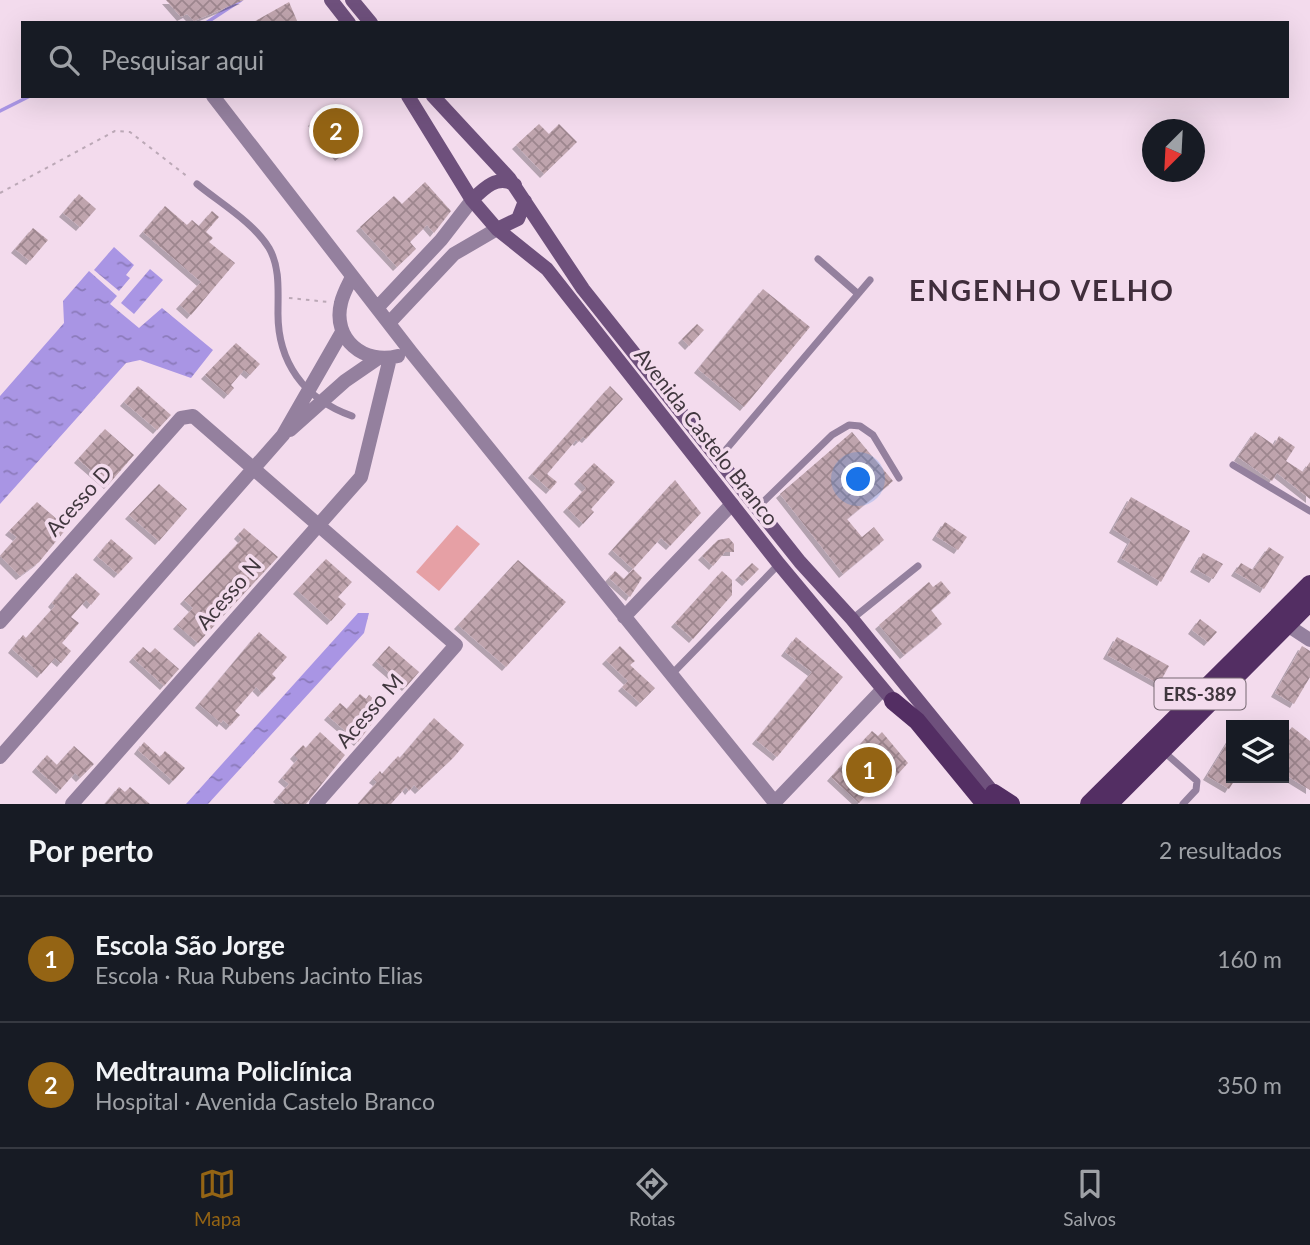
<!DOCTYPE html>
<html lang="pt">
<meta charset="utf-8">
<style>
body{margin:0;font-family:Lato,sans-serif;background:#242831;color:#f1f3f6}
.controls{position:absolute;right:21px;bottom:21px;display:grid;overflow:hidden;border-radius:0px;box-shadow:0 7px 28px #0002}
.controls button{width:63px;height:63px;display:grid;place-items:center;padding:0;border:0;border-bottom:2px solid #363941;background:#171b24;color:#f1f3f6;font:35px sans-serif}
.compass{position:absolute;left:1142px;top:119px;width:63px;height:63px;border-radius:50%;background:#171b24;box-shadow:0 7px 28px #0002;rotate:204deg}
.you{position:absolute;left:859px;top:480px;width:24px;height:24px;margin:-18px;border:5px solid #fff;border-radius:50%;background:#1a73e8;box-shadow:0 0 0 10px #1a73e833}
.badge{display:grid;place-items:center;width:46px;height:46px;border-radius:50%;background:#946414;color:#fff;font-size:23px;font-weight:700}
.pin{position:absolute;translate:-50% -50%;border:4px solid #fff;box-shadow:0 2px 7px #0006}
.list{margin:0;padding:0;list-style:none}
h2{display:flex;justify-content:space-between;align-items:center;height:91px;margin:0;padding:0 28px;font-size:30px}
h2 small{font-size:23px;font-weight:400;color:#9ea1a6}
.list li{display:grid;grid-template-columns:46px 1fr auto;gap:21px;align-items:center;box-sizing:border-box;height:126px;padding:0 28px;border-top:2px solid #363941}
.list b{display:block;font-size:26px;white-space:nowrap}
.list p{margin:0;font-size:23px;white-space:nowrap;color:#9ea1a6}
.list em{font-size:23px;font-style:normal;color:#9ea1a6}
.icon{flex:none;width:38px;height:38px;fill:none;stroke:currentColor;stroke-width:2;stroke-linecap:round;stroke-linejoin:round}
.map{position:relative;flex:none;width:1310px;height:804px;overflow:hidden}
.search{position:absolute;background:#171b24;box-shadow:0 7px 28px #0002;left:21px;right:21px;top:21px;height:77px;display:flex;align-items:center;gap:18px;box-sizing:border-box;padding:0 24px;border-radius:0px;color:#9ea1a6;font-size:26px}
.sheet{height:343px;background:#171b24}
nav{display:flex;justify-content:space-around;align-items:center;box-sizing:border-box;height:98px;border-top:2px solid #363941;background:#171b24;font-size:19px;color:#9ea1a6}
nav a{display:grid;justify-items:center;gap:4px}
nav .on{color:#946414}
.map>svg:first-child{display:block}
.pitch{fill:#e6a0a5}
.water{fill:url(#water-ripples)}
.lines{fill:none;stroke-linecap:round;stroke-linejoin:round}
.stream{stroke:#a995e4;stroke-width:3.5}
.building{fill:url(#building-cross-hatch);filter:url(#shadow)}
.path{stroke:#bba8b6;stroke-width:2;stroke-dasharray:3.5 5;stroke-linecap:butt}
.lane{stroke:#94809e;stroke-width:7}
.street{stroke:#94809e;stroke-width:14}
.secondary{stroke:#6e507c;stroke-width:14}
.primary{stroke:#532e63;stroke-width:18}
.labels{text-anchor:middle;stroke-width:7;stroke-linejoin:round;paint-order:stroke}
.shield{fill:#f3dbed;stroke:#766872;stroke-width:2}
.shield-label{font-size:19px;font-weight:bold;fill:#40373e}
.street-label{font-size:21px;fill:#40373e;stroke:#f3dbed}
.district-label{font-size:28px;font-weight:bold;letter-spacing:2px;fill:#402e3c;stroke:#f3dbed}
</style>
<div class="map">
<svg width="1310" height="804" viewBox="0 0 1310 804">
<defs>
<pattern id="water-ripples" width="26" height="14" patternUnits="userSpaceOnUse" patternTransform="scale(1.75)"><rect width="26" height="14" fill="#a995e4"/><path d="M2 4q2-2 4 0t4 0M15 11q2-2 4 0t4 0" fill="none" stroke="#8b7aba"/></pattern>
<pattern id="building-cross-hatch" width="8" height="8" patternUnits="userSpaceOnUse" patternTransform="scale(1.75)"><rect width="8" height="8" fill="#bfa4ad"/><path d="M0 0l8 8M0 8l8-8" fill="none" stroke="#9d868e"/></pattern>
<filter id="shadow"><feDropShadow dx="-4" dy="4" stdDeviation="0" flood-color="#0004"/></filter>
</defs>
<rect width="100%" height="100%" fill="#f3dbed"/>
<path class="pitch" d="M457,525L480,544L439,591L416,572Z"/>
<path class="water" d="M114,247L134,265L126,275L130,278L119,291L94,270Z
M150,269L163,280L134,314L121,303Z
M89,271L117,296L110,304L139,328L162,308L213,350L191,378L140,360L126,363L0,504V396L64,323L63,301Z
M358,613H369L364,633L208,804H186Z"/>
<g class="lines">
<path class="stream" d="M206,23L241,0
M0,111L30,96"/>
</g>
<path class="building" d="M166,0H244L194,21L187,14L181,17Z
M289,2L298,23H252Z
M332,106L360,141L339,157L312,122Z
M539,124L549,134L559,124L577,142L544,174L516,145Z
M425,182L451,211L434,233L427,225L410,242L416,249L397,267L360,227L394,196L402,204Z
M79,194L96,209L80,227L63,213Z
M165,206L187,225L192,220L199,226L212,211L219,217L206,232L213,238L209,242L235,263L191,315L180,305L201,282L143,232Z
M33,228L48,240L30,261L15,249Z
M763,289L810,327L744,407L698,369Z
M697,324L704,330L689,346L682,339Z
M236,343L260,364L250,375L244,370L231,385L234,388L228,395L205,375Z
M138,386L171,415L157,430L124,402Z
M610,386L623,399L586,439L583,437L578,442L576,440L547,474L557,482L550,490L532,474Z
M105,429L134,455L108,485L78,459Z
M852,432L893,481L847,519L862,537L874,527L884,540L843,574L780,494Z
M1255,432L1274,445L1279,436L1295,447L1286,461L1303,472L1310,462V499L1277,473L1272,481L1238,457Z
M594,463L615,482L591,509L594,512L583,524L567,508L586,488L578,480Z
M675,480L701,513L670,546L661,538L633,569L612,550Z
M159,484L187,509L159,541L129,515Z
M1131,497L1190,531L1161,582L1121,558L1131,540L1113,529Z
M37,502L67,528L39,562L20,576L0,556L17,537L9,531Z
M945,522L967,537L958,550L936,536Z
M244,528L278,557L198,643L177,625L193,608L184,600L242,539L238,535Z
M729,538L734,544V552H725L713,566L702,556L718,540Z
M111,539L133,558L118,574L97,556Z
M1269,547L1284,557L1264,589L1235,572L1241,563L1253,570Z
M1203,553L1223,564L1213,579L1194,568Z
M326,559L352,582L338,597L346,604L331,621L297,590Z
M518,560L566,602L506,667L458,625Z
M752,563L759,569L746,582L739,576Z
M633,569L642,578L630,597L609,578L615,571L624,579Z
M722,571L732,580V595L693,639L675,623Z
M76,573L100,594L91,605L86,600L71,617L79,623L62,643L71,651L61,663L55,658L41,674L12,649L23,635L26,638L55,606L52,603Z
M941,581L951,593L931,610L942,624L904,655L879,625L929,582L933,587Z
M1200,619L1217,632L1208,642L1192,630Z
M259,632L287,657L272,674L276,678L262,693L256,687L235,711L240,715L230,726L223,720L221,723L199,704Z
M796,637L843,677L777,757L756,740L812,672L785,652Z
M1117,637L1169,666L1159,684L1107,655Z
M389,646L419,672L406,687L376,661Z
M620,646L635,661L630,665L655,688L640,703L622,687L628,681L606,660Z
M1302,646L1310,651V677L1294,704L1275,693Z
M143,647L150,653L155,648L179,669L164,686L133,658Z
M360,694L366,699L369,695L384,708L358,742L328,716L340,703L347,709Z
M434,718L464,745L454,757L419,790L414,785L409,791L406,787L391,804H358L377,782L373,779L380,771L382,774L398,756L400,758Z
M1292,727L1310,741V790L1284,774V737Z
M872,731L878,736L882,732L908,763L887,786L880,780L859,803L831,777Z
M320,732L345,755L306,804H284L277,798L289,784L282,778L298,759L294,755L303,745L306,748Z
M1231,737V778H1236L1229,789L1207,776Z
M144,742L160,757L165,751L185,768L173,781L138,750Z
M74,746L94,764L80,778L75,773L60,790L36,768L47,755L57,765Z
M119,787L125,792L130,787L150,804H105Z"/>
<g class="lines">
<path class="path" d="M0,193L115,131L130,132L188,177
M289,298L329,302"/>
<path class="lane" d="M197,184C220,203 253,222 269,248C280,267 278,290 278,311C277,362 304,399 352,416
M818,259L857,293
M718,459L870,280
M1233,465L1310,511
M757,508L832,435L849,425L860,426L873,435L899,478
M852,619L918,566
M671,675L779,564
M1163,751L1197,781L1196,790L1183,804"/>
<path class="street" d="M213,96L411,352L776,804
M352,277C348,285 343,294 341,303C332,339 364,365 398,356
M377,308L441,240L472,200
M389,323L454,254L497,229
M290,430L345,381L377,359
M624,617L732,504
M0,622L181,418L193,416L456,645L316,804
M1287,625L1310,640
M0,757L283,435L342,332
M72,804L361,477L390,358
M773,804L882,690"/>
<path class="secondary" d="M331,0L349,23
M352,0L371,23
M408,96L472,200L497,229L547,269L779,564L898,707
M433,96L509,178L583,289L800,562L852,619L1000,801
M472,200C484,188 498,174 515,185
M497,229L518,219L525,201"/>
<path class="primary" d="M893,701L917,721L985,804
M994,793L1011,804
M1089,804L1310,584
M1109,804L1310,602"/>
</g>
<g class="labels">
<rect class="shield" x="1154.5" y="678.5" width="91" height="31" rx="5"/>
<g class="shield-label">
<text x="1200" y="701">ERS-389</text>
</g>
<g class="street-label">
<text transform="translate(706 437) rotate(52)" y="7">Avenida Castelo Branco</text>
<text transform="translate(79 501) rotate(-48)" y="7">Acesso D</text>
<text transform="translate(229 594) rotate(-49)" y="7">Acesso N</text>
<text transform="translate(370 711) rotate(-49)" y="7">Acesso M</text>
</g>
<g class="district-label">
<text x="1042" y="301">ENGENHO VELHO</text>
</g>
</g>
</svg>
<div class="controls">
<button><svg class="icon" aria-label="layers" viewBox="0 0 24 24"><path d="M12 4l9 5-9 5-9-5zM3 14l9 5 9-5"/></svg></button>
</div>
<svg class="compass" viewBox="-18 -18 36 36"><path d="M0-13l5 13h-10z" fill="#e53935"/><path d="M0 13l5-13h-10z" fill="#9ea1a6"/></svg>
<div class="you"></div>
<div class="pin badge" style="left:869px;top:770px">1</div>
<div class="pin badge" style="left:336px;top:131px">2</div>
<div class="search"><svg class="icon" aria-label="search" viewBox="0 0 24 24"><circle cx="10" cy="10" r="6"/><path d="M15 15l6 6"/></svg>Pesquisar aqui</div>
</div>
<section class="sheet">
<h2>Por perto<small>2 resultados</small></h2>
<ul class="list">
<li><span class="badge">1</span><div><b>Escola São Jorge</b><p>Escola · Rua Rubens Jacinto Elias</p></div><em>160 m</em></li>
<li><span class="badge">2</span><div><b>Medtrauma Policlínica</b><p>Hospital · Avenida Castelo Branco</p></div><em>350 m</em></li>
</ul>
</section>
<nav>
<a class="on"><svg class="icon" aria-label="map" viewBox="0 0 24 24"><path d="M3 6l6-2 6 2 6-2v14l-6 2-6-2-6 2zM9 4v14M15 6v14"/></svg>Mapa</a>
<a><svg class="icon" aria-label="directions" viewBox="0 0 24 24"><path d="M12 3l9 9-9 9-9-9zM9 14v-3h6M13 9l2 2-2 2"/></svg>Rotas</a>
<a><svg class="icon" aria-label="saved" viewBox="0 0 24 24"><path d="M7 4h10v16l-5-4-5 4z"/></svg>Salvos</a>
</nav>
